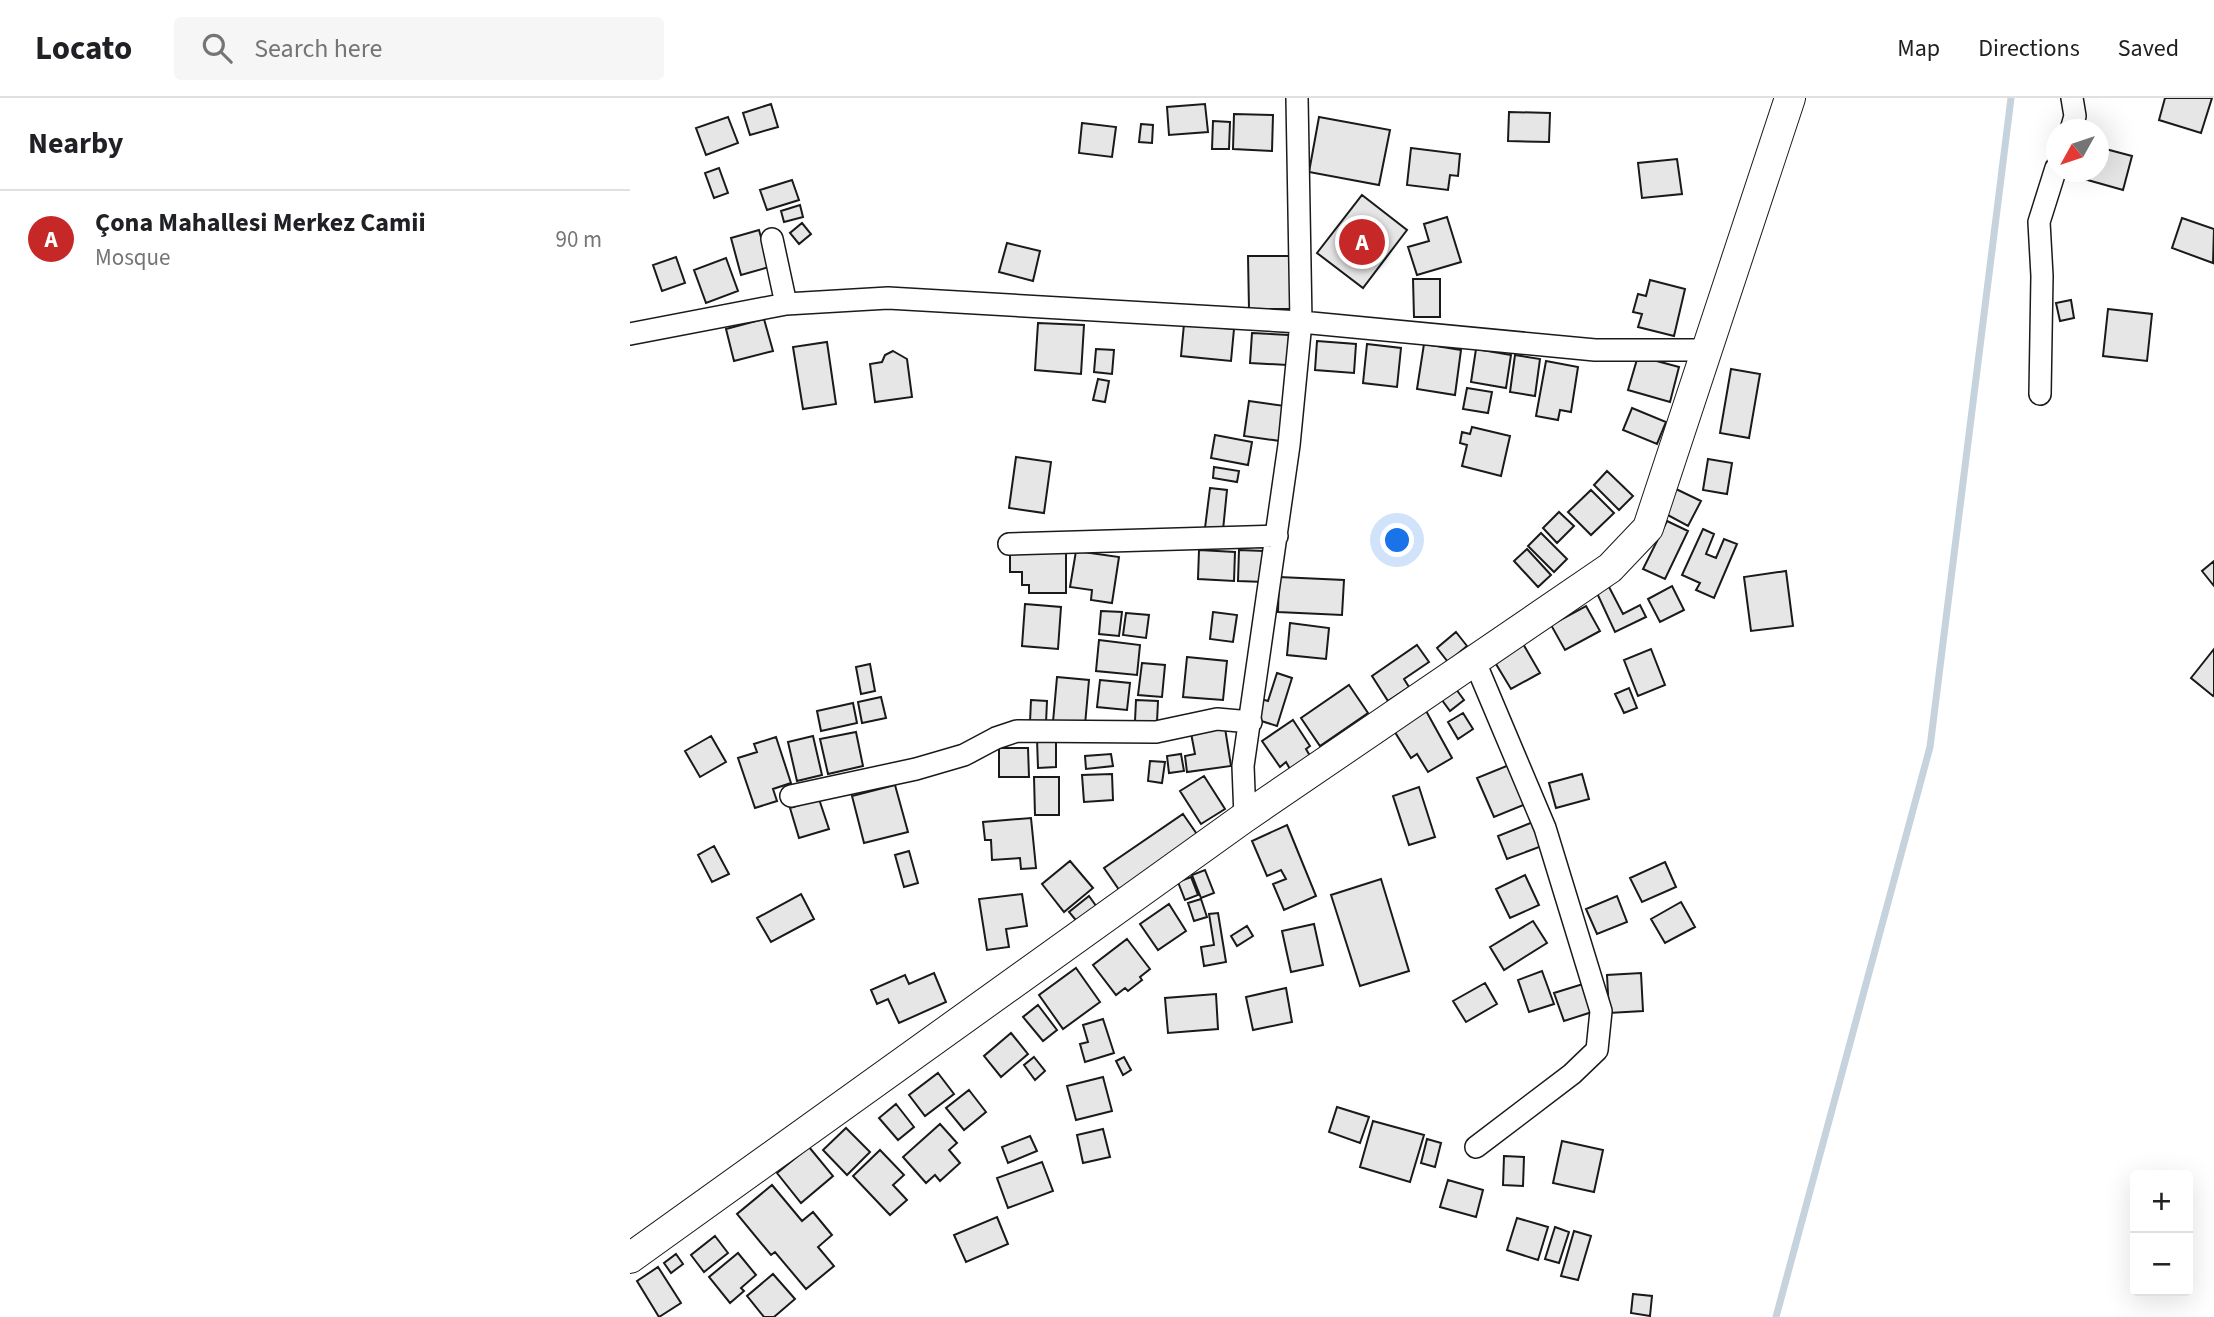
<!DOCTYPE html>
<meta charset="utf-8">
<style>
body{margin:0;font-family:"Source Sans 3",sans-serif;background:#f6f6f6;color:#202124}
.controls{position:absolute;right:21px;bottom:21px;display:grid;overflow:hidden;border-radius:7px;box-shadow:0 7px 28px #0002}
.controls button{width:63px;height:63px;display:grid;place-items:center;padding:0;border:0;border-bottom:2px solid #e0e0e0;background:#fff;color:#202124;font:35px sans-serif}
.compass{position:absolute;left:1416px;top:21px;width:63px;height:63px;border-radius:50%;background:#fff;box-shadow:0 7px 28px #0002;rotate:230deg}
.you{position:absolute;left:768px;top:443px;width:24px;height:24px;margin:-18px;border:5px solid #fff;border-radius:50%;background:#1a73e8;box-shadow:0 0 0 10px #1a73e833}
.badge{display:grid;place-items:center;width:46px;height:46px;border-radius:50%;background:#c62828;color:#fff;font-size:23px;font-weight:700}
.pin{position:absolute;translate:-50% -50%;border:4px solid #fff;box-shadow:0 2px 7px #0006}
.list{margin:0;padding:0;list-style:none}
h2{display:flex;justify-content:space-between;align-items:center;height:91px;margin:0;padding:0 28px;font-size:30px}
h2 small{font-size:23px;font-weight:400;color:#757577}
.list li{display:grid;grid-template-columns:46px 1fr auto;gap:21px;align-items:center;box-sizing:border-box;height:98px;padding:0 28px;border-top:2px solid #e0e0e0}
.list b{display:block;font-size:26px;white-space:nowrap}
.list p{margin:0;font-size:23px;white-space:nowrap;color:#757577}
.list em{font-size:23px;font-style:normal;color:#757577}
.icon{flex:none;width:38px;height:38px;fill:none;stroke:currentColor;stroke-width:2;stroke-linecap:round;stroke-linejoin:round}
.map{position:relative;flex:none;width:1584px;height:1219px;overflow:hidden}
header{display:flex;align-items:center;gap:42px;box-sizing:border-box;height:98px;padding:0 35px;background:#fff;border-bottom:2px solid #e0e0e0}
header strong{font-size:33px}
nav{display:flex;gap:38px;margin-inline-start:auto;font-size:24px}
.search{width:490px;height:63px;background:#f6f6f6;display:flex;align-items:center;gap:18px;box-sizing:border-box;padding:0 24px;border-radius:7px;color:#757577;font-size:26px}
main{display:flex}
aside{flex:1;background:#fff}
.map>svg:first-child{display:block}
.lines{fill:none;stroke-linecap:round;stroke-linejoin:round}
.stream{stroke:#c6d2dc;stroke-width:7}
.building{fill:#e6e6e6;stroke:#1a1a1a;stroke-width:2}
.street-casing{stroke:#1a1a1a;stroke-width:24}
.secondary-casing{stroke:#1a1a1a;stroke-width:32}
.street{stroke:#fff;stroke-width:21}
.secondary{stroke:#fff;stroke-width:30}
</style>
<header>
<strong>Locato</strong>
<div class="search"><svg class="icon" aria-label="search" viewBox="0 0 24 24"><circle cx="10" cy="10" r="6"/><path d="M15 15l6 6"/></svg>Search here</div>
<nav><a>Map</a><a>Directions</a><a>Saved</a></nav>
</header>
<main>
<aside>
<h2>Nearby<small></small></h2>
<ul class="list">
<li><span class="badge">A</span><div><b>Çona Mahallesi Merkez Camii</b><p>Mosque</p></div><em>90 m</em></li>
</ul>
</aside>
<div class="map">
<svg width="1584" height="1219" viewBox="0 0 1584 1219">
<rect width="100%" height="100%" fill="#fff"/>
<g class="lines">
<path class="stream" d="M1146,1219L1300,649L1381,0"/>
</g>
<path class="building" d="M1535,0H1582L1571,35L1529,22Z
M141,6L148,29L120,37L113,15Z
M575,6L578,34L539,37L537,9Z
M879,14L920,15L919,44L878,43Z
M604,16L643,17L642,53L603,51Z
M98,19L108,45L76,57L66,30Z
M689,19L760,32L749,87L679,74Z
M583,23L600,24L599,51H582Z
M452,25L486,29L482,59L449,55Z
M511,26L523,27L522,45L509,44Z
M1468,49L1502,58L1493,92L1447,79L1449,74H1468Z
M781,50L830,56L828,78L820,77L818,92L777,87Z
M1047,61L1052,96L1012,100L1008,65Z
M89,70L98,95L84,100L75,75Z
M162,82L169,102L137,112L130,92Z
M732,97L777,132L733,190L687,155Z
M170,107L173,119L154,124L151,113Z
M817,119L831,164L787,177L778,149L799,143L794,126Z
M1552,120L1584,131L1583,165L1542,150Z
M172,125L181,136L169,146L160,135Z
M129,132L139,169L111,177L101,140Z
M377,145L410,153L403,183L369,174Z
M618,158H661L662,211H619Z
M46,159L55,185L32,193L23,167Z
M96,160L108,193L76,205L64,172Z
M783,181H810V219H784Z
M1020,182L1055,191L1044,238L1008,229L1012,216L1003,214L1008,196L1016,198Z
M1441,202L1444,220L1430,223L1426,205Z
M1478,211L1522,216L1517,263L1473,258Z
M134,221L143,253L104,263L96,231Z
M408,225L454,227L451,276L405,272Z
M554,226L604,231L601,263L551,258Z
M622,235L659,237L657,267L620,265Z
M687,243L726,246L724,275L685,272Z
M197,244L206,306L173,311L163,249Z
M737,246L771,250L767,289L733,285Z
M794,246L831,252L825,297L787,291Z
M466,251L484,252L482,276L464,274Z
M846,251L881,257L876,290L841,284Z
M263,253L277,261L282,299L245,304L240,266L252,264L255,257Z
M885,257L910,261L905,298L880,294Z
M1008,258L1049,269L1040,304L998,292Z
M916,263L948,269L941,314L930,312L928,322L906,318Z
M1101,271L1130,276L1119,340L1090,335Z
M468,281L479,283L475,304L463,302Z
M837,290L862,294L858,315L833,311Z
M619,303L655,308L650,343L614,338Z
M1002,310L1036,324L1027,346L993,332Z
M842,329L880,338L871,378L832,368L837,347L830,345L832,334L840,336Z
M585,337L622,344L618,367L581,360Z
M386,359L421,364L414,415L379,410Z
M1078,361L1102,365L1097,396L1073,392Z
M584,369L609,373L607,384L583,380Z
M977,373L1003,398L989,412L964,387Z
M580,390L597,392L593,432L575,430Z
M1046,391L1071,403L1058,428L1034,415Z
M961,392L984,415L961,437L938,414Z
M929,414L944,428L927,445L913,430Z
M1037,423L1058,433L1035,481L1013,471Z
M1073,431L1084,436L1076,456L1086,460L1094,441L1107,446L1084,500L1066,492L1070,485L1052,477Z
M911,435L937,461L924,474L898,448Z
M897,451L921,477L908,489L884,463Z
M569,452L605,454L604,483L568,481Z
M609,452L634,453V484L608,483Z
M446,453L489,459L482,505L461,502L462,492L440,489Z
M380,455H436V495H399V487H392V474H380Z
M1584,463V488L1572,473Z
M1156,473L1163,528L1121,533L1114,479Z
M649,479L714,482L712,517L648,514Z
M978,487L993,516L1010,507L1016,519L985,534L966,493Z
M1042,488L1054,512L1030,524L1018,501Z
M395,506L431,509L428,551L392,548Z
M956,508L970,533L935,552L921,527Z
M471,513L492,514L489,538L469,536Z
M583,514L607,517L603,544L580,541Z
M496,515L519,517L516,540L493,537Z
M660,525L699,530L696,561L657,557Z
M826,534L837,548L818,564L807,550Z
M469,542L510,547L507,577L466,573Z
M892,544L910,575L881,591L863,561Z
M787,547L799,564L774,581L779,589L758,603L742,578Z
M1021,551L1035,587L1008,598L994,562Z
M1584,551V596L1583,598L1561,580Z
M557,559L597,563L593,602L553,599Z
M512,565L535,567L532,599L508,597Z
M240,566L245,593L231,596L226,569Z
M647,575L662,580L647,628L625,621L631,601L638,603Z
M427,579L459,582L455,627L423,624Z
M470,582L500,585L497,612L467,609Z
M719,587L738,615L690,648L671,620Z
M823,587L834,602L820,613L809,598Z
M999,590L1007,610L994,615L985,596Z
M251,599L256,620L232,625L228,604Z
M401,602L417,603L416,625L400,624Z
M506,602L528,603L527,624L505,623Z
M223,605L227,625L191,633L187,613Z
M795,611L822,660L798,674L787,656L781,660L763,631Z
M833,615L843,631L828,641L818,624Z
M663,622L680,648L676,651L680,658L660,671L656,664L650,669L632,643Z
M595,630L601,668L557,674L555,658L565,656L561,635Z
M226,634L233,668L198,676L190,641Z
M81,638L96,664L70,679L55,653Z
M183,638L192,677L167,683L158,644Z
M146,639L161,685L143,691L147,703L125,710L108,660L127,654L124,646Z
M407,641H426V669L408,670Z
M369,650H398L399,679H369Z
M481,656L483,668L456,671L455,658Z
M551,656L554,673L539,675L537,658Z
M520,663L535,664L532,685L518,683Z
M879,667L896,706L864,719L847,680Z
M482,676L483,702L454,704L452,677Z
M952,676L959,701L926,710L919,685Z
M574,678L595,711L571,726L550,693Z
M404,679H429V717H405Z
M265,687L278,734L234,745L222,698Z
M789,689L805,739L779,747L763,698Z
M189,701L199,731L169,740L160,710Z
M553,716L571,742L492,796L474,770Z
M401,720L406,770L391,771L390,760L362,762L361,742H355L353,724Z
M903,724L912,748L877,761L868,738Z
M657,727L686,798L654,812L643,786L656,781L651,772L637,778L622,743Z
M84,748L99,776L82,784L68,757Z
M279,753L288,785L274,789L265,757Z
M440,763L463,790L434,814L412,786Z
M1035,764L1046,789L1012,804L1000,780Z
M575,772L584,795L571,800L562,777Z
M895,777L909,807L880,820L866,791Z
M561,779L568,797L555,802L548,784Z
M751,781L779,873L730,888L701,797Z
M171,796L184,821L141,844L127,820Z
M392,796L397,828L376,831L379,849L357,852L349,801Z
M459,798L469,812L450,827L439,814Z
M987,798L997,824L967,836L956,811Z
M571,801L577,819L564,823L558,805Z
M1051,804L1065,829L1035,845L1021,821Z
M539,806L556,833L528,852L510,826Z
M588,815L596,864L574,868L571,849L584,847L579,816Z
M903,823L917,845L874,872L860,849Z
M684,826L693,867L661,874L652,833Z
M617,828L623,838L607,848L601,838Z
M497,841L520,871L510,879L512,882L498,893L495,890L486,897L463,867Z
M446,870L470,904L433,931L409,897Z
M912,873L924,906L899,914L888,882Z
M304,875L316,904L269,925L258,901L247,906L241,892L275,877L279,886Z
M1011,875L1013,913L979,915L977,877Z
M855,885L867,906L836,924L823,903Z
M953,886L962,914L934,923L924,895Z
M656,890L662,924L623,932L616,899Z
M586,896L588,931L538,935L535,900Z
M408,907L427,932L413,943L393,919Z
M473,921L484,955L455,964L450,946L458,944L453,927Z
M381,935L398,956L371,979L354,958Z
M404,959L415,973L405,982L394,967Z
M494,959L501,972L493,977L486,963Z
M308,975L324,996L295,1018L279,997Z
M473,979L482,1013L446,1022L437,988Z
M339,992L356,1014L334,1032L316,1010Z
M266,1006L284,1029L268,1042L249,1020Z
M707,1009L739,1019L730,1045L699,1034Z
M743,1023L794,1037L780,1084L730,1069Z
M310,1026L327,1045L319,1052L330,1065L310,1083L305,1077L296,1085L273,1059Z
M216,1030L240,1054L217,1077L193,1052Z
M473,1031L480,1059L453,1065L447,1037Z
M400,1038L407,1053L378,1065L372,1049Z
M797,1041L811,1045L805,1069L791,1065Z
M932,1043L973,1052L964,1094L923,1085Z
M179,1049L203,1078L171,1105L147,1075Z
M250,1052L274,1077L263,1087L277,1102L260,1117L223,1078Z
M874,1058L894,1059L893,1088L873,1087Z
M412,1064L423,1093L378,1110L367,1080Z
M818,1082L853,1092L846,1119L810,1109Z
M142,1087L172,1123L183,1114L202,1137L188,1149L204,1168L176,1191L145,1154L141,1157L107,1116Z
M367,1119L378,1146L336,1164L324,1137Z
M887,1120L918,1129L908,1162L877,1152Z
M925,1129L939,1134L929,1165L915,1161Z
M944,1133L961,1138L948,1182L931,1178Z
M85,1138L98,1155L74,1174L61,1157Z
M108,1155L126,1177L111,1190L114,1193L100,1205L79,1179Z
M46,1156L53,1166L41,1175L34,1165Z
M28,1169L51,1205L29,1219L7,1183Z
M143,1176L165,1201L144,1219H134L117,1198Z
M1003,1196L1022,1198L1020,1218L1001,1215Z"/>
<g class="lines">
<defs>
<path id="street" d="M1441,32L1445,18L1442,0
M142,141L156,206
M0,236L156,206L258,200L671,224L965,252H1076
M1410,296L1412,178L1409,124L1426,70
M379,446L647,438
M845,564L915,730L971,913L967,952L942,976L846,1049
M161,698L286,671L334,657L366,640L387,633L526,634L587,621L621,624
M615,719L613,668L659,347L671,224L667,0"/>
<path id="secondary" d="M0,1160L615,719L980,470L1018,430L1160,0"/>
</defs>
<use href="#street" class="street-casing"/>
<use href="#secondary" class="secondary-casing"/>
<use href="#street" class="street"/>
<use href="#secondary" class="secondary"/>
</g>
</svg>
<div class="controls">
<button>+</button>
<button>−</button>
</div>
<svg class="compass" viewBox="-18 -18 36 36"><path d="M0-13l5 13h-10z" fill="#e53935"/><path d="M0 13l5-13h-10z" fill="#757577"/></svg>
<div class="you"></div>
<div class="pin badge" style="left:732px;top:144px">A</div>
</div>
</main>
